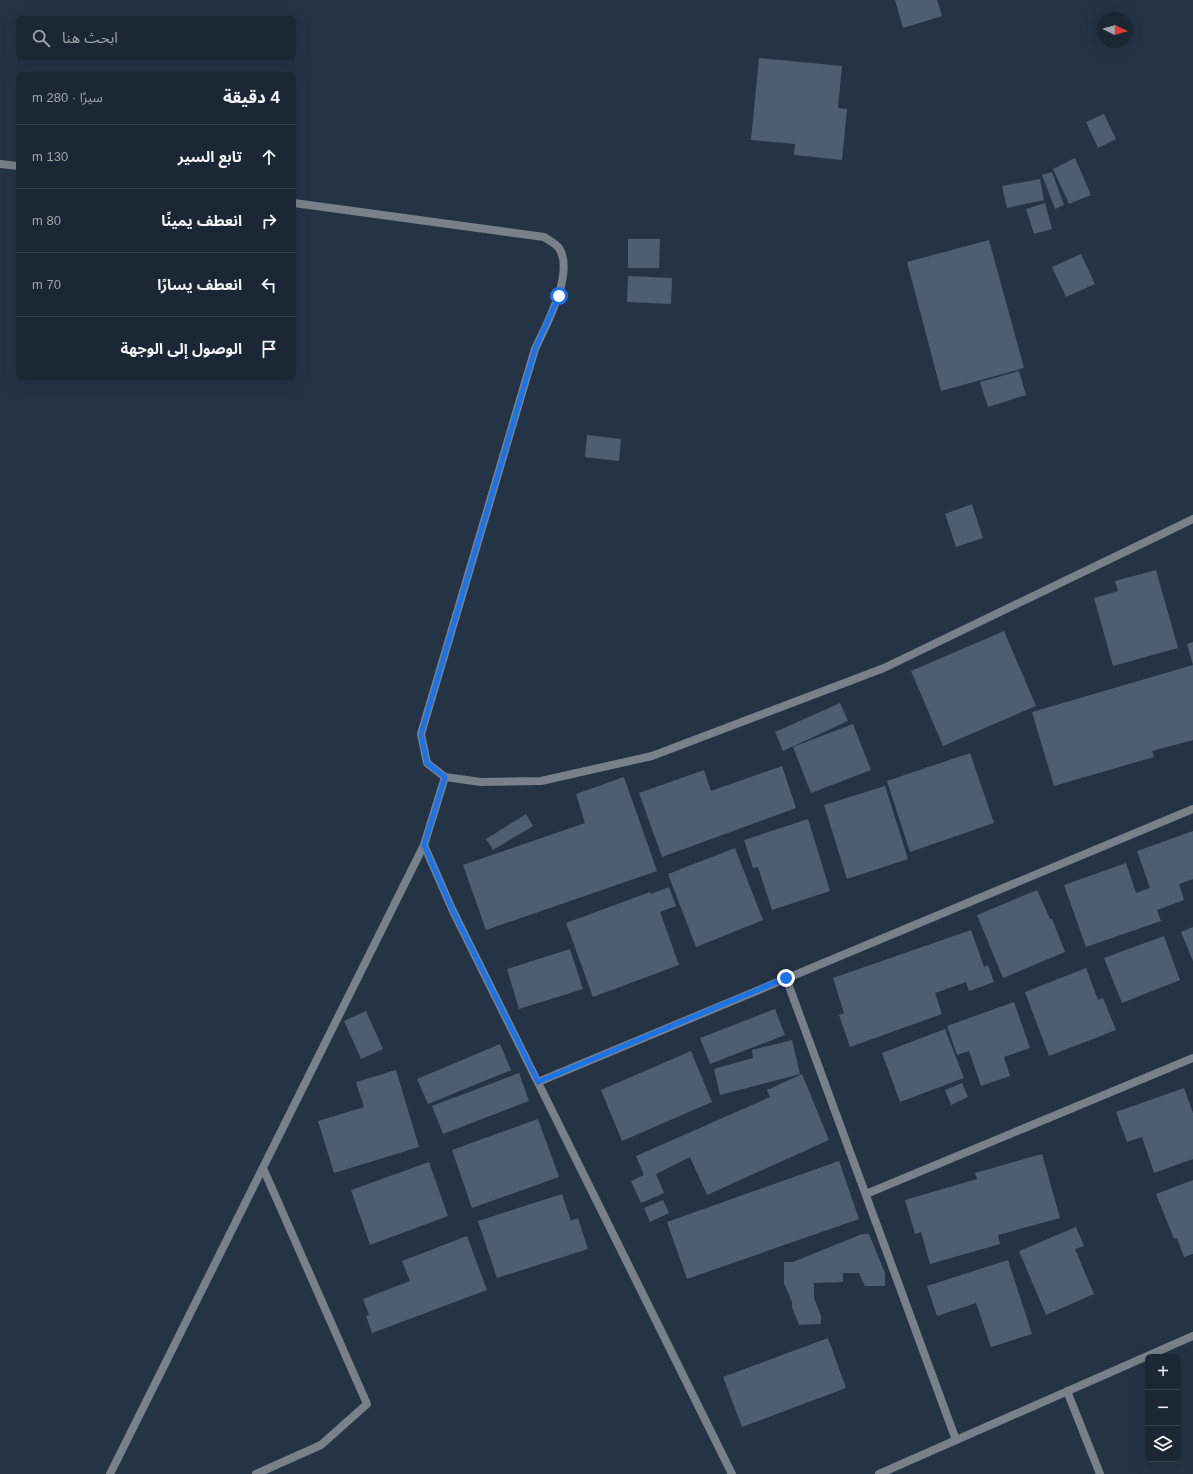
<!DOCTYPE html>
<html lang="ar">
<meta charset="utf-8">
<style>
body{margin:0;font-family:Helvetica,"Noto Sans Arabic",sans-serif;background:#283340;color:#f1f3f6;direction:rtl}
.controls{position:absolute;right:12px;bottom:12px;display:grid;overflow:hidden;border-radius:6px;box-shadow:0 4px 16px #0002}
.controls button{width:36px;height:36px;display:grid;place-items:center;padding:0;border:0;border-bottom:1px solid #39444f;background:#1b2734;color:#f1f3f6;font:20px sans-serif}
.compass{position:absolute;left:1097px;top:12px;width:36px;height:36px;border-radius:50%;background:#1b2734;box-shadow:0 4px 16px #0002;rotate:95deg}
.stop{position:absolute;width:12px;height:12px;margin:-9px;border:3px solid #1a73e8;border-radius:50%;background:#fff}
.stop.end{background:#1a73e8;border-color:#fff;box-shadow:0 1px 4px #0008}
.list{margin:0;padding:0;list-style:none}
h2{display:flex;justify-content:space-between;align-items:center;height:52px;margin:0;padding:0 16px;font-size:17px}
h2 small{font-size:13px;font-weight:400;color:#a0a5ac}
.list li{display:grid;grid-template-columns:26px 1fr auto;gap:12px;align-items:center;box-sizing:border-box;height:64px;padding:0 16px;border-top:1px solid #39444f}
.list b{display:block;font-size:15px;white-space:nowrap}
.list em{font-size:13px;font-style:normal;color:#a0a5ac}
.icon{flex:none;width:22px;height:22px;fill:none;stroke:currentColor;stroke-width:2;stroke-linecap:round;stroke-linejoin:round}
.map{position:relative;flex:none;width:1193px;height:1474px;overflow:hidden;direction:ltr}
.search{position:absolute;background:#1b2734;box-shadow:0 4px 16px #0002;left:16px;top:16px;width:280px;height:44px;display:flex;align-items:center;gap:10px;box-sizing:border-box;padding:0 14px;border-radius:6px;color:#a0a5ac;font-size:15px}
.panel{position:absolute;background:#1b2734;box-shadow:0 4px 16px #0002;left:16px;top:72px;width:280px;height:308px;border-radius:6px;direction:rtl}
.map>svg:first-child{display:block}
.building{fill:#4c5e70}
.lines{fill:none;stroke-linecap:round;stroke-linejoin:round}
.minor{stroke:#788089;stroke-width:8}
.route{stroke:#1a73e8;stroke-width:5}
</style>
<div class="map">
<svg width="1193" height="1474" viewBox="0 0 1193 1474">
<rect width="100%" height="100%" fill="#243445"/>
<path class="building" d="M895,0H937L942,16L903,28Z
M759,58L842,66L838,108L847,109L842,160L794,155L795,144L751,140Z
M1104,114L1116,139L1098,148L1086,122Z
M1075,158L1091,195L1069,204L1053,169Z
M1052,172L1064,205L1055,209L1042,175Z
M1040,179L1044,200L1007,208L1002,186Z
M1045,203L1052,229L1034,234L1026,209Z
M628,239H660L659,268H628Z
M989,240L1024,368L941,391L907,262Z
M1081,254L1095,284L1066,297L1052,267Z
M628,276L672,278L671,304L627,302Z
M1019,371L1026,395L988,407L980,382Z
M587,435L621,439L619,461L585,457Z
M972,504L983,538L956,547L945,514Z
M1156,570L1178,648L1113,666L1094,598L1118,591L1115,581Z
M1004,631L1036,706L943,746L911,671Z
M1193,642V665L1187,644Z
M1193,665V740L1152,751L1154,757L1054,786L1032,712Z
M840,703L848,721L783,751L775,732Z
M853,724L871,770L811,793L793,747Z
M970,753L994,823L910,852L887,781Z
M782,766L796,808L662,857L639,793L704,770L711,791Z
M624,777L657,871L486,930L463,865L585,823L576,794Z
M885,786L908,859L847,879L824,805Z
M526,814L533,826L493,850L486,839Z
M808,819L830,891L772,910L758,867L753,868L744,840Z
M1193,831V879L1179,884L1184,900L1157,910L1161,921L1086,947L1064,885L1126,863L1136,893L1150,888L1137,851Z
M735,848L763,920L696,947L668,874Z
M669,887L676,906L660,912L679,965L593,997L566,923L650,892L651,894Z
M1037,890L1050,919H1052L1065,952L1003,978L977,915Z
M1193,927V961L1181,932Z
M971,930L984,967L988,965L994,982L969,991L966,982L935,993L942,1014L850,1047L839,1015L844,1013L833,978Z
M1164,936L1180,980L1122,1003L1104,958Z
M570,949L583,989L519,1009L507,969Z
M1086,968L1098,1000L1103,998L1116,1030L1049,1056L1025,992Z
M1014,1002L1030,1048L1004,1057L1010,1076L981,1086L969,1051L957,1055L947,1026Z
M775,1009L785,1035L710,1064L700,1038Z
M366,1011L383,1049L361,1059L344,1021Z
M945,1029L964,1078L900,1102L882,1053Z
M792,1040L800,1074L720,1095L714,1069L753,1058L752,1050Z
M500,1044L511,1070L428,1104L417,1079Z
M691,1051L712,1102L622,1141L601,1090Z
M396,1070L419,1147L334,1173L318,1121L364,1107L356,1082Z
M519,1073L529,1101L443,1134L432,1106Z
M802,1074L829,1140L707,1195L690,1157L656,1174L664,1193L641,1203L631,1181L644,1175L636,1156L770,1097L767,1090Z
M962,1083L968,1097L951,1105L945,1090Z
M1184,1088L1193,1113V1159L1154,1173L1142,1137L1127,1142L1116,1112Z
M538,1119L559,1177L472,1208L452,1150Z
M1042,1154L1060,1218L998,1235L1000,1244L930,1264L921,1232L915,1234L905,1200L977,1179L975,1173Z
M839,1161L859,1219L687,1279L667,1222Z
M429,1162L448,1216L370,1245L351,1190Z
M1193,1180V1254L1184,1257L1177,1238L1174,1239L1156,1194Z
M562,1194L571,1221L578,1218L588,1249L497,1278L478,1221Z
M663,1200L669,1213L650,1222L644,1208Z
M1076,1227L1084,1246L1075,1249L1094,1294L1046,1315L1019,1251Z
M862,1234H869L885,1273V1286H865L859,1273H843V1282L814,1283V1298L821,1316V1324L799,1325L792,1307V1302L784,1283V1262H793Z
M467,1236L487,1290L372,1333L366,1316L369,1315L363,1299L410,1281L402,1261Z
M1008,1260L1032,1334L991,1347L976,1303L937,1316L927,1286Z
M828,1338L846,1388L742,1427L723,1377Z"/>
<g class="lines">
<path class="minor" d="M0,164L18,166
M294,203L544,237C549,240 556,244 559,248C575,273 546,325 535,349L421,734L427,763L445,777L481,782L541,781L652,756L884,668L1193,519
M445,777L424,845L452,909L732,1474
M786,978L956,1440
M538,1082L1193,809
M866,1194L1193,1058
M1067,1391L1100,1474
M110,1474L424,845
M256,1474L321,1445L367,1404L263,1168
M879,1474L1193,1336"/>
</g>
<g class="lines">
<path class="route" d="M559,296L535,349L421,734L427,763L445,777L424,845L452,909L538,1082L786,978"/>
</g>
</svg>
<div class="controls">
<button>+</button>
<button>−</button>
<button><svg class="icon" aria-label="layers" viewBox="0 0 24 24"><path d="M12 4l9 5-9 5-9-5zM3 14l9 5 9-5"/></svg></button>
</div>
<svg class="compass" viewBox="-18 -18 36 36"><path d="M0-13l5 13h-10z" fill="#e53935"/><path d="M0 13l5-13h-10z" fill="#a0a5ac"/></svg>
<div class="stop" style="left:559px;top:296px"></div>
<div class="stop end" style="left:786px;top:978px"></div>
<div class="search"><svg class="icon" aria-label="search" viewBox="0 0 24 24"><circle cx="10" cy="10" r="6"/><path d="M15 15l6 6"/></svg>ابحث هنا</div>
<section class="panel">
<h2>4 دقيقة<small>سيرًا · 280 m</small></h2>
<ul class="list">
<li><svg class="icon" aria-label="ahead" viewBox="0 0 24 24"><path d="M12 20V5M6 11l6-6 6 6"/></svg><div><b>تابع السير</b></div><em>130 m</em></li>
<li><svg class="icon" aria-label="right" viewBox="0 0 24 24"><path d="M7 20v-9h11M14 6l5 5-5 5"/></svg><div><b>انعطف يمينًا</b></div><em>80 m</em></li>
<li><svg class="icon" aria-label="left" viewBox="0 0 24 24"><path d="M17 20v-9H6M10 6l-5 5 5 5"/></svg><div><b>انعطف يسارًا</b></div><em>70 m</em></li>
<li><svg class="icon" aria-label="arrive" viewBox="0 0 24 24"><path d="M6 21V4h12l-3 4 3 4H6"/></svg><div><b>الوصول إلى الوجهة</b></div></li>
</ul>
</section>
</div>
